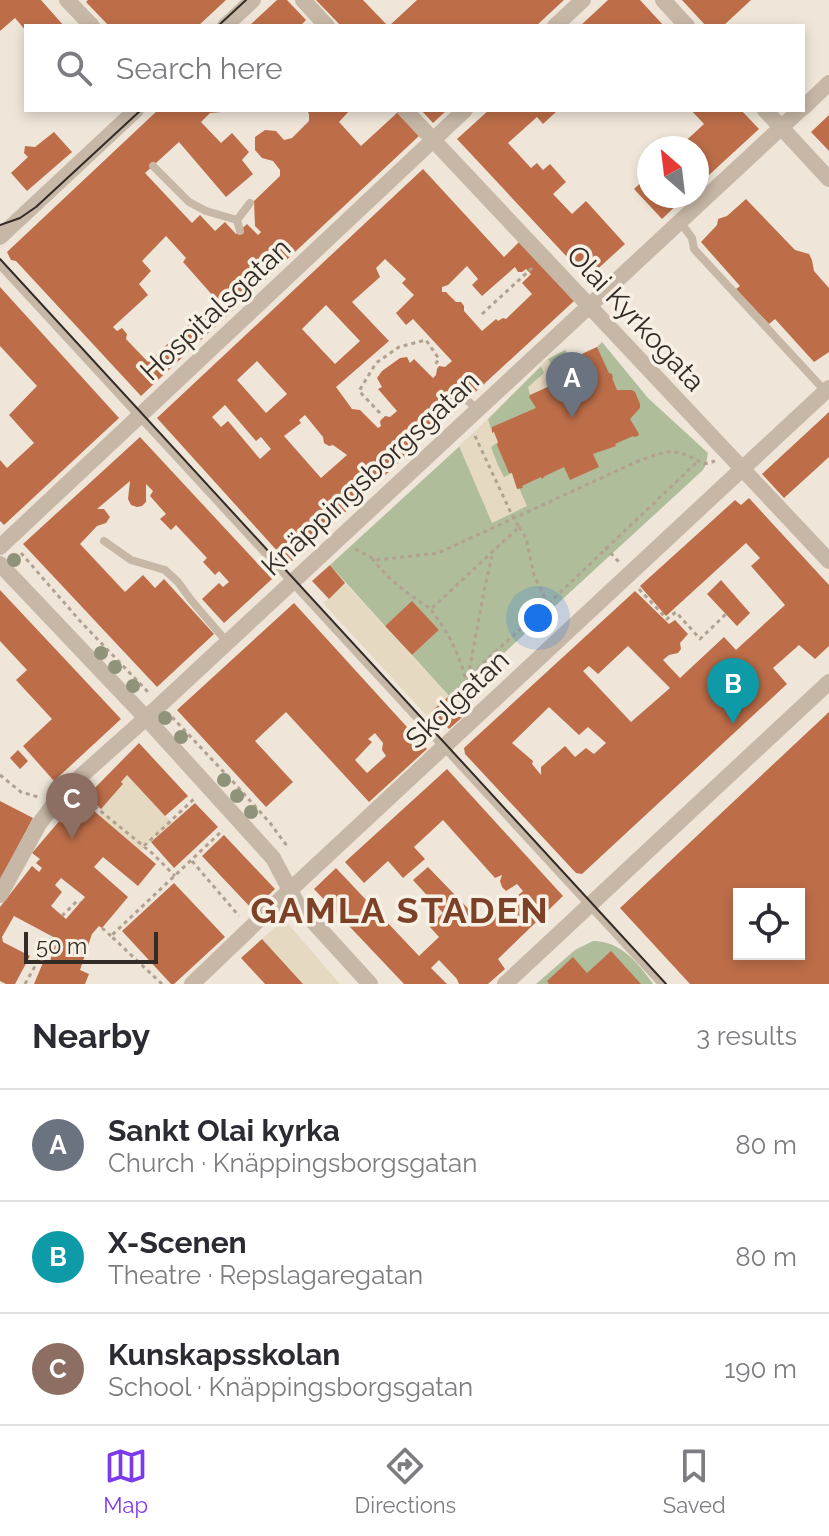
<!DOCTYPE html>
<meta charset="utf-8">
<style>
body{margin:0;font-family:Raleway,sans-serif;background:#f7f7f7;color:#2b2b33}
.controls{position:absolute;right:24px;bottom:24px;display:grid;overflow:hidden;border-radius:0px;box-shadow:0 4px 12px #0003}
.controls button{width:72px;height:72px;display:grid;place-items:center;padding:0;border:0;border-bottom:2px solid #e1e1e2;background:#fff;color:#2b2b33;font:40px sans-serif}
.compass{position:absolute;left:637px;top:136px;width:72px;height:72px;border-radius:50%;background:#fff;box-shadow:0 4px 12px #0003;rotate:332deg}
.scale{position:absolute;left:24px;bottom:20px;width:134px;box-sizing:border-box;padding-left:8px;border:4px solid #332b26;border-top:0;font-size:22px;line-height:28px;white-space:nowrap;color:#332b26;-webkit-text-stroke:6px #f7f0e5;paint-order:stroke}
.you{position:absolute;left:538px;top:618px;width:28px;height:28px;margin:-20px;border:6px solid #fff;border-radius:50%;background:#1a73e8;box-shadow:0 0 0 12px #1a73e833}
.badge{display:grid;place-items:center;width:52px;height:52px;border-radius:50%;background:#7c3aed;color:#fff;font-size:26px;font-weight:700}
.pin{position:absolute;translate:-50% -66px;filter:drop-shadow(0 2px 4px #0008)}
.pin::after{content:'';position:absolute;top:42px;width:28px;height:24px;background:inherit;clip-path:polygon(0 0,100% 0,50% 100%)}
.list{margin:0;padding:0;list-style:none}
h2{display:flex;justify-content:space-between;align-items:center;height:104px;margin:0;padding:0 32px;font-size:34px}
h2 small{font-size:26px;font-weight:400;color:#7c7c81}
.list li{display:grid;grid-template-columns:52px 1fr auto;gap:24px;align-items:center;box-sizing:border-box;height:112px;padding:0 32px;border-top:2px solid #e1e1e2}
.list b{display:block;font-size:30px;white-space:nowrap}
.list p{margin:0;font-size:26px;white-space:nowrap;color:#7c7c81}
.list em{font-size:26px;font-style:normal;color:#7c7c81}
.icon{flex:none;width:44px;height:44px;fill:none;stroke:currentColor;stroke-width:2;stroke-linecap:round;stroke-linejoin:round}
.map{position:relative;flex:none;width:829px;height:984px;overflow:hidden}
.search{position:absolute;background:#fff;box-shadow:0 4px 12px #0003;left:24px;right:24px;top:24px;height:88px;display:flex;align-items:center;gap:20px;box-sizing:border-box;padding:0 28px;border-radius:0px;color:#7c7c81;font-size:30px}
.sheet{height:440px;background:#fff}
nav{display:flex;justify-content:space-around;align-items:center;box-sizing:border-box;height:112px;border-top:2px solid #e1e1e2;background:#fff;font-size:22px;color:#7c7c81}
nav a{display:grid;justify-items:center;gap:4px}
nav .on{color:#7c3aed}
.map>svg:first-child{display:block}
.green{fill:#afbd9b}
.plaza{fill:#e6d9c1}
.building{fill:#bd6e49;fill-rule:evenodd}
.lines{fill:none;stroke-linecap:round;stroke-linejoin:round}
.path{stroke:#b2a191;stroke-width:3;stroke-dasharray:4 4;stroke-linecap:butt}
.service{stroke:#c6b7a6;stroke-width:8}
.minor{stroke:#c6b7a6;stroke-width:16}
.tram{stroke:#332b26;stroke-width:2}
.tree{fill:#8f937a}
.labels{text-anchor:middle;stroke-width:7;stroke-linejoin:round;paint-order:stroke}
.street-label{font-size:28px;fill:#332b26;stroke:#f7f0e5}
.district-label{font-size:36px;font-weight:bold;letter-spacing:2px;fill:#7c4126;stroke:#f7f0e5}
</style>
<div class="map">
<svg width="829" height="984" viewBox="0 0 829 984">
<rect width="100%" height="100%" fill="#efe6d9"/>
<path class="green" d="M602,342L648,398L708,453L706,464L703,470L454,699L449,696L412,655L439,630L412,602L385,626L330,565L474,433L548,359L565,350L571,359L597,347Z
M593,941C621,941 638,963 653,984H536L575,950Z"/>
<path class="plaza" d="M565,355L571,359L579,376L561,384L558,382L530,395L528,387L544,373L541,366L548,359L552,365Z
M488,419L492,432H494L498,442L491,447L497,463L504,477L512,473L517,488H519L527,506L492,523L459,446Z
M345,583L449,696L427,716L323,603Z
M127,775L165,816L173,822L140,851L99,816L102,813L101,809L123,785L121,782Z
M284,919L340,984H303L262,939Z"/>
<path class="building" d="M0,0H41L64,26H26V31L15,18L0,31Z
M88,0H226L198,26H109L86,2Z
M277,0H287L306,20L300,26H249Z
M316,0H363L388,26H341Z
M417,0H564L536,26H389Z
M608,0H640L664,26H580Z
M682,0H751L723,26H706Z
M158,110H222V112L210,113L201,122L221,143L232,133L249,152L242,160L253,174L226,197L179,142L145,173L192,223L200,215L215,231L225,222L236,234L247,224L258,235L261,232L255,226L254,201L280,176V170L273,161L262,158L255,150V137L265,130L276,131L284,140L292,138L309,121V114L307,110H350L339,122L361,146L398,112L420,135L141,396L16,261L11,260L7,252ZM166,236L186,258L183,262L214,297L211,304L148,362L126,339L127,334L122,328L117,331L113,327L148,295L139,284L151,271L142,261Z
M421,110H447L433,123Z
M489,110H558L543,124L537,117L508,143L531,168L537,163L543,170L550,164L566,182L553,194L572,214L586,201L625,244L591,275L585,268L581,272L457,139Z
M691,110H741L759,129L697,186V148H678L704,124Z
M829,115V151L811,132Z
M54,132L72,152L27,191L11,173L28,157L24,153L25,146L35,147Z
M423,169L504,257L519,242L574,301L289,564L157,418ZM385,259L406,279L402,283L414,295L396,313L406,325L413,319L452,361L445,367L439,366L437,369L436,375L433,378L414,359L410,363L407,357L400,358L382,371L377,378L382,387L378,389L397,411L390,417L385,416L380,421L381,426L378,428L360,410L352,409L336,387L389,341L352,302L380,277L376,268ZM467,266L478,279L472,285L482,296L515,267L518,272H522L526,269L531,274L522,283L532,294L506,319L503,318L498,321L496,319L482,331L464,311V306L461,302H456L446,292H442V287L448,285ZM326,305L360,341L335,364L302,329ZM257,361L287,394L266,413L237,380ZM225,405L256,441L261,437L271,449L260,459L228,421L221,427L212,417ZM305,415L323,437L324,443L329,446L333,445L347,455L321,478L284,436L301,423L299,420Z
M649,175V196H686L662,219L634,189Z
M746,199L795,250L809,254L812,260L814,271L829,288V352L814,362L775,319L769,324L736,289L740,286L701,242L717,225L718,219L727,216Z
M0,287L119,418L4,525L0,521V460L7,468L34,443L9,415L37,386L0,346Z
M597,347L609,373L612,374L613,378H612L617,390H632L635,392L640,404V408L630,419L639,434L638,436L634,437L633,436L615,444L616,446L593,454L599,467L570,480L564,467L545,476L542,479L541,477L522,486L523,488L517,489L512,473H509L497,445L498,442L494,432L492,433V427L536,408L529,397L530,395L559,382L561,384L579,376L571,359Z
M829,412V457L784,498L762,474Z
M140,437L272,579L224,623L202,599L219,583L223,587L229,582L219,571L215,575L203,562L207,558L176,525L171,530L160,519L166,514L150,496L153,491L146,484V502L142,506L137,507L131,505L128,499L130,481L97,509H104L110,517L106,523L97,526L80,544L125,592L143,575L155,588L164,579L214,634L157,687L23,544Z
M749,498L829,585V646L815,659L799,645L773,668L787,684L582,874L576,873L465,754L464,748L635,591L669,624L675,620L688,634L680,643L681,649L678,653L669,655L663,660L680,678L724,637L736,650L785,605L751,566L760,558L746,543L666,616L640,586L735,500L741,505ZM628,646L670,688L631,722L583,671L589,666L598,674ZM549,707L579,735L588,727L606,743L594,754L586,748L575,757L565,746L541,767V775L532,764L533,761L512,743Z
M330,565L345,583L329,599L312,581Z
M721,580L750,613L737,626L707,594Z
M0,590L121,719L54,781L23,746L52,719L16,680L27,670L0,641Z
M412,601L439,630L412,655L385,626Z
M294,603L427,749L369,802L286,712L255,741L293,782L266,807L177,710ZM375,733L383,743L382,750L386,756L367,773L355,760L372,742L368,739Z
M449,696L467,713L449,729L432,711Z
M829,712V984H690L620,908ZM739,894H799V954H739Z
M139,743L188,796L165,816L127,775L121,782L123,784L101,809L87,796Z
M18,750L28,761L20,769L10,758Z
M447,769L563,896L498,959L505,969L488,984H459L457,979L439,960L431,968L447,984H404L314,889L336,868L419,956L439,937L429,926L443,913L413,880L428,867L483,924L496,914L500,918L511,908L508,904L523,891L517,884L506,891L502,887L500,881L502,875L495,878L443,820L414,847L425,859L403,878L388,861L364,883L345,862Z
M79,798L156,864L138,886L103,857L94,867L128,897L102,928L99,926L92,934L80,970L89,974L85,984H34L44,960L50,961L57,939L14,916L2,937L3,942L30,956L15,984H6L0,981V907L32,866L39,872L42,868L36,863L40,859L32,853ZM61,878L85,897L66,919L51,906L62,892L55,885Z
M0,801L33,818L0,880Z
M195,803L218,827L174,868L151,842Z
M224,835L275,889L253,910L202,856Z
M174,883L225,937L174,984H171L122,931Z
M262,939L303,984H265L241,958Z
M611,951L641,984H549L547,981L573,957L587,973Z"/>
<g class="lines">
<path class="path" d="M482,314L532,268
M380,413L359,391L376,363L399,347L426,340L439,359L434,366
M519,527L526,538L534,575L548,604
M605,547L619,562
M355,549L376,560L438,553L636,462C669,450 672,446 704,464L715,461
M21,553L81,622L148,692
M372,558C387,579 409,595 431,609L519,527L511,513L475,436
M639,589L667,619L676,612L700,639L726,614
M431,610C451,635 467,669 469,701
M468,677L485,586L492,556
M467,681L485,661L546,606L698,461
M172,717L236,785L270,823L287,846
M0,775L21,792L38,797
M82,796L152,853L175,876
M144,846L196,797
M192,861L239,916
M62,916L77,901L80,903
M102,928L111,936
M25,984L52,936
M162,984L111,936L223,830"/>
<path class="service" d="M153,166L189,202L206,211L237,220
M680,222L692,238L694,249L826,392
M240,231L237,220L250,203
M0,265L662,984
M459,393L477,409
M104,541L131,560L165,570L178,582L191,600L227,642"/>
<path class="minor" d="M67,0L92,26
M303,0L327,26
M663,0L687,26
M225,26L253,0
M555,26L583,0
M803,108L829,83
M405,110L829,561
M765,110L829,179
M0,237L136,110
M0,547L465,110
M0,564L146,718L273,858L298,905L370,984
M0,895L39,824L63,792L146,718L800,110
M192,984L290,890L829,388
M505,984L829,682"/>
<path class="tram" d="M218,26L246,0
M0,225L20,218L36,207L141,110
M0,259L666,984"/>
</g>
<g class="tree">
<circle cx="14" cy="560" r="7"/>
<circle cx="101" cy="653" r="7"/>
<circle cx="115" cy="667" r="7"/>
<circle cx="133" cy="686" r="7"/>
<circle cx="165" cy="718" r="7"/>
<circle cx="181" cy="737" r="7"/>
<circle cx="224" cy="780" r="7"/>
<circle cx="237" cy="796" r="7"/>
<circle cx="251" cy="812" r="7"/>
</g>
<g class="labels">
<g class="street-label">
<text transform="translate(215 309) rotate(-43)" y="10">Hospitalsgatan</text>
<text transform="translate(636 318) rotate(47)" y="10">Olai Kyrkogata</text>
<text transform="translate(370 473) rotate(-43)" y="10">Knäppingsborgsgatan</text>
<text transform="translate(457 699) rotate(-43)" y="10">Skolgatan</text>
</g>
<g class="district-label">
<text x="400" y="923">GAMLA STADEN</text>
</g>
</g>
</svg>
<div class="controls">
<button><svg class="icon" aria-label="locate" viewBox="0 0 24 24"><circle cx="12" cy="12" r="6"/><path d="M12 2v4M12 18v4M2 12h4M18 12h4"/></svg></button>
</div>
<svg class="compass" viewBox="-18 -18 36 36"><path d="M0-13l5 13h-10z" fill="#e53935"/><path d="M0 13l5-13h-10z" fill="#7c7c81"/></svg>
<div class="scale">50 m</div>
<div class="you"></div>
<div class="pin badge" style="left:572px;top:418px;background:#6b7280">A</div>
<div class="pin badge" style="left:733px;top:724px;background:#0f9aa8">B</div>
<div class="pin badge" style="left:72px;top:839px;background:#8d6e63">C</div>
<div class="search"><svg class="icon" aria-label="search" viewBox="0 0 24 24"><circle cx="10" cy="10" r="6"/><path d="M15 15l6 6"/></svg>Search here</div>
</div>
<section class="sheet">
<h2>Nearby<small>3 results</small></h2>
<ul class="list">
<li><span class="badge" style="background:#6b7280">A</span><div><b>Sankt Olai kyrka</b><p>Church · Knäppingsborgsgatan</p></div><em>80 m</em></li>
<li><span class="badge" style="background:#0f9aa8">B</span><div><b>X-Scenen</b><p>Theatre · Repslagaregatan</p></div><em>80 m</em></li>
<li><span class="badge" style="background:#8d6e63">C</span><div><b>Kunskapsskolan</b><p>School · Knäppingsborgsgatan</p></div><em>190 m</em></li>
</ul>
</section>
<nav>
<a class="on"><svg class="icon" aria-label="map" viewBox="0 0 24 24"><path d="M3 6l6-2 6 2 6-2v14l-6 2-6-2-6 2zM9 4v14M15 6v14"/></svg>Map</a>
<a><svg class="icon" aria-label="directions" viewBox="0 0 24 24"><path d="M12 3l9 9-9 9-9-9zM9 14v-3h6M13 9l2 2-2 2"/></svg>Directions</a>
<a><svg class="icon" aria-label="saved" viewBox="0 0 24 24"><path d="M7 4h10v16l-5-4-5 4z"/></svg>Saved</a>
</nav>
